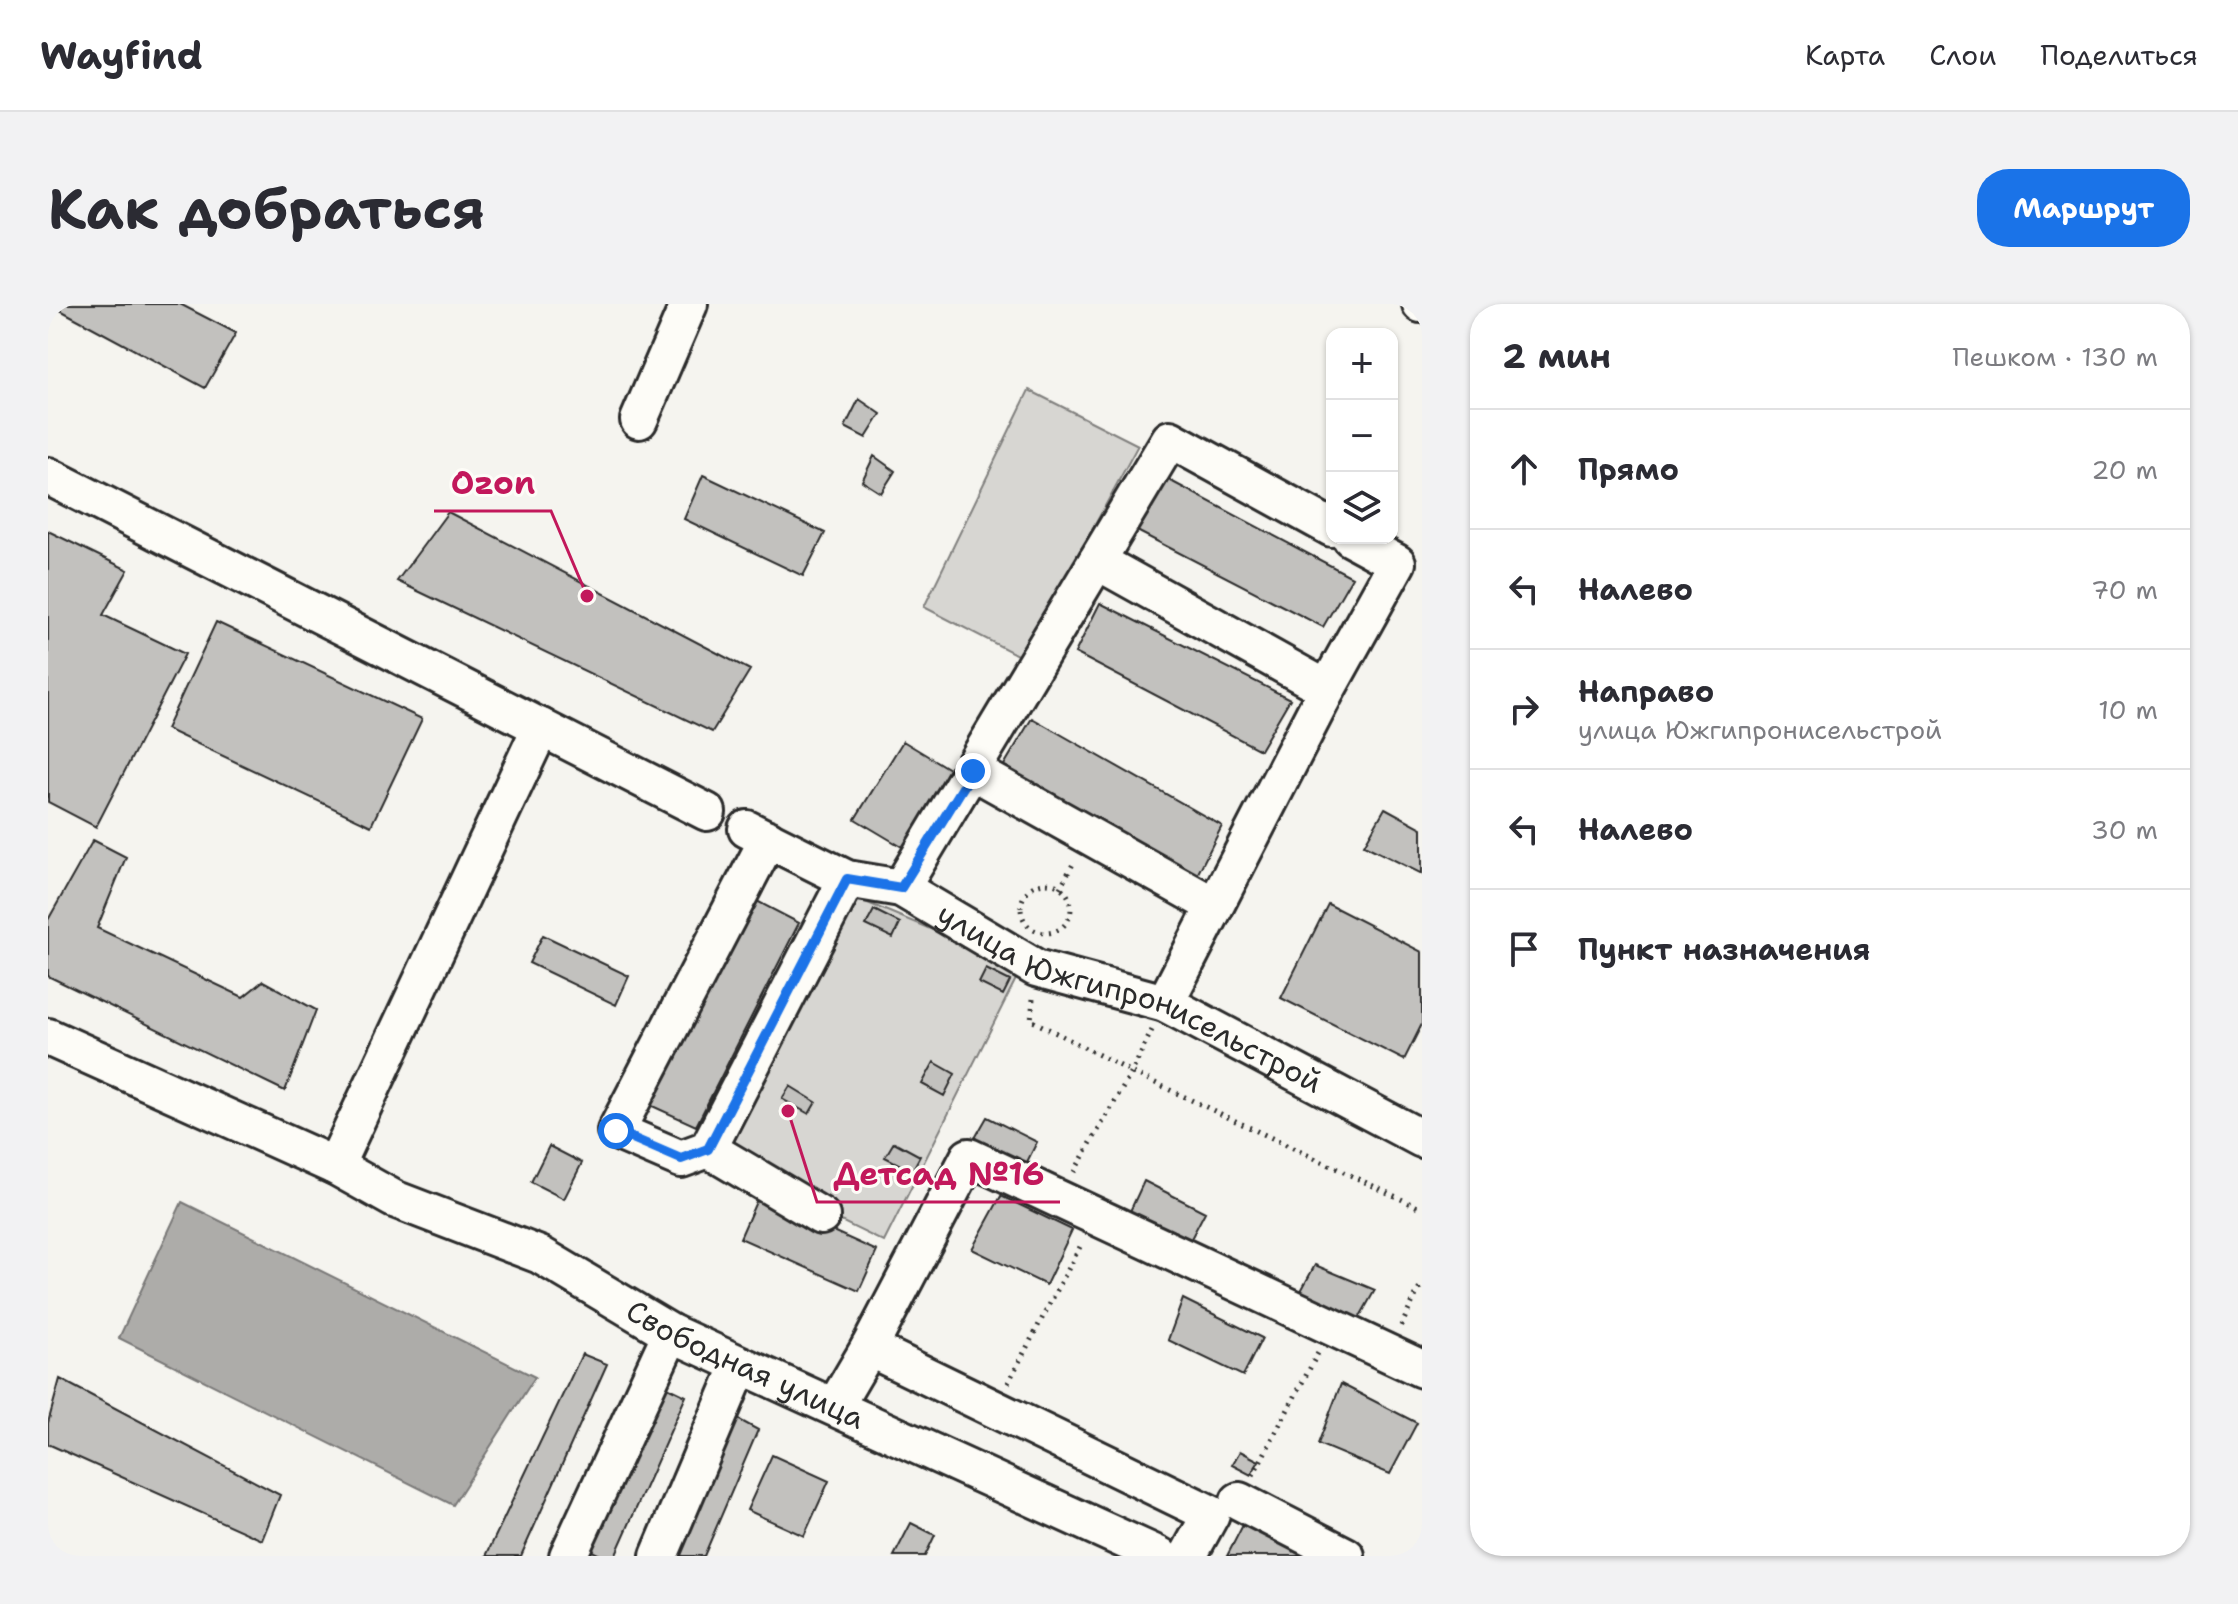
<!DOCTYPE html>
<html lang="ru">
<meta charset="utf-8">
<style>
body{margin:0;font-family:"Shantell Sans",sans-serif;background:#f2f2f3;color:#2b2b33}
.controls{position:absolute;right:24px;top:24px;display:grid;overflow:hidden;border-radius:16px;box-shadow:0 2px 6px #0004}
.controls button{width:72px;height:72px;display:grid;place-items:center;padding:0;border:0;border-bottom:2px solid #e1e1e2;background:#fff;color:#2b2b33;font:40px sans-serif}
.stop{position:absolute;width:24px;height:24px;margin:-18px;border:6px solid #1a73e8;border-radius:50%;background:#fff}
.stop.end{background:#1a73e8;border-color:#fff;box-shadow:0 2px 8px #0008}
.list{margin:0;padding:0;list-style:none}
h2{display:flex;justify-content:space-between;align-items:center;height:104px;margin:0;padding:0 32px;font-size:34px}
h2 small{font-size:26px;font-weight:400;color:#7c7c81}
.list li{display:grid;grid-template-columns:52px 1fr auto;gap:24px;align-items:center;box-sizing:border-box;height:120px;padding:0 32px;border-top:2px solid #e1e1e2}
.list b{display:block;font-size:30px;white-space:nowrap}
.list p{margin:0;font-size:26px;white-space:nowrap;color:#7c7c81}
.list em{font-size:26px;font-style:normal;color:#7c7c81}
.icon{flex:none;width:44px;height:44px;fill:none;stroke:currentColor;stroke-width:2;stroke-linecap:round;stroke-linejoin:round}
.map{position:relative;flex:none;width:1374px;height:1252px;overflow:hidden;border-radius:32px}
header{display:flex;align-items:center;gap:48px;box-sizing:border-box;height:112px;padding:0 40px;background:#fff;border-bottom:2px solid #e1e1e2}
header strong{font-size:38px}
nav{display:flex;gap:44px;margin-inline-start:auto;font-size:28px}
.intro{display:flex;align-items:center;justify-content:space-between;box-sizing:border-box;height:192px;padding:0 48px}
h1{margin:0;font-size:56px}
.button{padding:20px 36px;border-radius:32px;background:#1a73e8;color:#fff;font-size:28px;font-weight:700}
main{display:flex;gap:48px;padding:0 48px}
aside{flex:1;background:#fff;border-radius:32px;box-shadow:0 2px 6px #0004}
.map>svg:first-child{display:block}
.green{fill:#d7d6d2;stroke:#81807e;stroke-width:2}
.water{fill:#adaca9;stroke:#797877;stroke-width:2}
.building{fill:#c2c1be;stroke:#2b2b2b;stroke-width:2}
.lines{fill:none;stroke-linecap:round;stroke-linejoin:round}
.minor-casing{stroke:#2b2b2b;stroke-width:42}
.path{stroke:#2b2b2b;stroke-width:5;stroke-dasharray:2 6;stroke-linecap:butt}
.minor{stroke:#fdfcf7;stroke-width:36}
.route{stroke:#1a73e8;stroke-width:10}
.labels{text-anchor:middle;stroke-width:6;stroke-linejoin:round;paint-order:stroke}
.street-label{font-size:30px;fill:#2b2b2b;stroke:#fdfcf7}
.leader{fill:none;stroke:#c2185b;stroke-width:3}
.callout-dot{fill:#c2185b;stroke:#fdfcf7;stroke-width:3}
.callout-label{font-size:32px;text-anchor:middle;font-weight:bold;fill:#c2185b;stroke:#fdfcf7;stroke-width:6;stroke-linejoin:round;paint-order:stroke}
</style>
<header>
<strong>Wayfind</strong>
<nav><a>Карта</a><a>Слои</a><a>Поделиться</a></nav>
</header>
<div class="intro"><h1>Как добраться</h1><a class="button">Маршрут</a></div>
<main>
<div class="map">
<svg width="1374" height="1252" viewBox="0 0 1374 1252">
<rect width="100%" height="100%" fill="#f5f4ef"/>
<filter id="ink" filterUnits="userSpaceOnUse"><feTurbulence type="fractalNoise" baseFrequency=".0125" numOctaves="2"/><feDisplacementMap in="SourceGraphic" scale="16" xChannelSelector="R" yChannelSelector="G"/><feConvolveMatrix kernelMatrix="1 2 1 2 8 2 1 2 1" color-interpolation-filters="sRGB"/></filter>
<g filter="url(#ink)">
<path class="green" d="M981,86L1090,141L975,354L876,303Z
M803,592L974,663L836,938L692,868L673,850Z"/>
<path class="water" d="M134,898L487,1073L405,1201L71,1034Z"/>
<path class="building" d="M1,0H132L188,29L157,84Z
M811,95L833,110L818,134L797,123Z
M826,152L847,167L833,189L814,177Z
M655,171L777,229L755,272L636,215Z
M1119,175L1304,273L1275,323L1089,227Z
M400,208L702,366L664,428L349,277Z
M0,227L80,266L55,311L137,350L48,523L0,498Z
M1052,299L1242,395L1212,446L1027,349Z
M168,318L374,415L323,522L118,425Z
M984,414L1174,522L1145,579L949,473Z
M855,437L906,468L859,546L807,515Z
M1337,504L1374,524V570L1316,541Z
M45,536L78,553L49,624L195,693L215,677L268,706L237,787L0,672V616Z
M703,594L751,619L648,822L602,801Z
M1280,600L1374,648V720L1356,756L1233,694Z
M826,606L852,619L845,634L818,621Z
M495,631L581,672L568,701L481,659Z
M938,665L962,677L955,691L931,679Z
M886,758L907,770L896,792L874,780Z
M742,782L768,798L761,810L734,795Z
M939,813L989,838L975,866L923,841Z
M846,838L872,852L864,867L837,853Z
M501,842L534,859L516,895L483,878Z
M1096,877L1157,908L1136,948L1077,918Z
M953,892L1024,926L998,981L924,945Z
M710,893L829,947L811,987L692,934Z
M1267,961L1327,986L1305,1025L1247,998Z
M1135,995L1214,1034L1195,1072L1120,1036Z
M534,1050L559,1060L473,1252H438Z
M12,1075L232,1191L214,1236L0,1140V1119Z
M609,1078L638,1092L567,1252H554L540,1245Z
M1293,1080L1369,1119L1342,1170L1270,1140Z
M686,1113L710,1126L656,1252H618Z
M1192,1147L1211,1157L1203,1171L1184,1161Z
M724,1151L781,1177L756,1232L699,1206Z
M1198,1215L1271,1252H1179Z
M863,1219L887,1231L877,1252H846Z"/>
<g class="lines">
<defs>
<g id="minor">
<path d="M1373,0H1374"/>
<path d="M591,116L641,0"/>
<path d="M0,172L659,508"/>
<path d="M1049,257L1279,385"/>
<path d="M925,467L1165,601"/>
<path id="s1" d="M699,525L799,575L853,584L988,664L1117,699L1374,835"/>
<path d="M720,535L568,827L633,855L660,845L799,575"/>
<path d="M853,584L1122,135L1284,224"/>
<path d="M1117,699L1279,385L1349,259L1303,234"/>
<path id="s2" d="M0,733L287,862L346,895L492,951L623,1029L1112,1252"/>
<path d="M660,845L773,912"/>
<path d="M287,862L493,423"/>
<path d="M821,1044L1163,1210L1140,1252"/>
<path d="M787,1102L821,1044L921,853L1374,1065"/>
<path d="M1191,1197L1298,1252"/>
<path d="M520,1252L623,1029"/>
<path d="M611,1252L692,1061"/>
</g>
</defs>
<use href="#minor" class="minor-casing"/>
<path class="path" d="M973 604a25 25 0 1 1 50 0a25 25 0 1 1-50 0Z
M1012,584L1025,560
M985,695L983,716L1084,768L1374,905
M1026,868L1084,768L1104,726
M1353,1022L1374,979
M960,1079L1034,939
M1205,1171L1270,1049"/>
<use href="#minor" class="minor"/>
</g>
</g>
<g class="lines" filter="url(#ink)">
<path class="route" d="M568,827L633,855L660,845L799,575L853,584L925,467"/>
</g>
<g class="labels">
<g class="street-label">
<text dy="10" stroke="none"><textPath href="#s1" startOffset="422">улица Южгипронисельстрой</textPath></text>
<text dy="10" stroke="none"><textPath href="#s2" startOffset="772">Свободная улица</textPath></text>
</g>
</g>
<path class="leader" d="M539 292L503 207H386M740 807L769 898H1012"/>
<g class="callout-dot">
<circle cx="539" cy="292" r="8"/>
<circle cx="740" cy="807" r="8"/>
</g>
<g class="callout-label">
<text x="445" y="190">Ozon</text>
<text x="891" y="881">Детсад №16</text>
</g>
</svg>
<div class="controls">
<button>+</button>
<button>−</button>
<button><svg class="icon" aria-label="layers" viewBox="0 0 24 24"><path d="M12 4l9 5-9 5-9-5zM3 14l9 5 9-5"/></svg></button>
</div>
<div class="stop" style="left:568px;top:827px"></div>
<div class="stop end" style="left:925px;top:467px"></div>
</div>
<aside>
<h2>2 мин<small>Пешком · 130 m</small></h2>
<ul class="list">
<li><svg class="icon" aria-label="ahead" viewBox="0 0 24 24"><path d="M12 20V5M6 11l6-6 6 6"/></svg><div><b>Прямо</b></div><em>20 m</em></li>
<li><svg class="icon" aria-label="left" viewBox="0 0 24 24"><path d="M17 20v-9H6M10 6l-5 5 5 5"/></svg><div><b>Налево</b></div><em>70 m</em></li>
<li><svg class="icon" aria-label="right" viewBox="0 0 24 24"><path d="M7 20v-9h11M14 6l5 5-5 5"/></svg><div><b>Направо</b><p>улица Южгипронисельстрой</p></div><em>10 m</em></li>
<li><svg class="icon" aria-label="left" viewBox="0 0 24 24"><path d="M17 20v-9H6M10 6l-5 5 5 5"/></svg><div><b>Налево</b></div><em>30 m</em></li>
<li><svg class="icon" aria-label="arrive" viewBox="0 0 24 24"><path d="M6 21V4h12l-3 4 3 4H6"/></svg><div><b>Пункт назначения</b></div></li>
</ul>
</aside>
</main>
